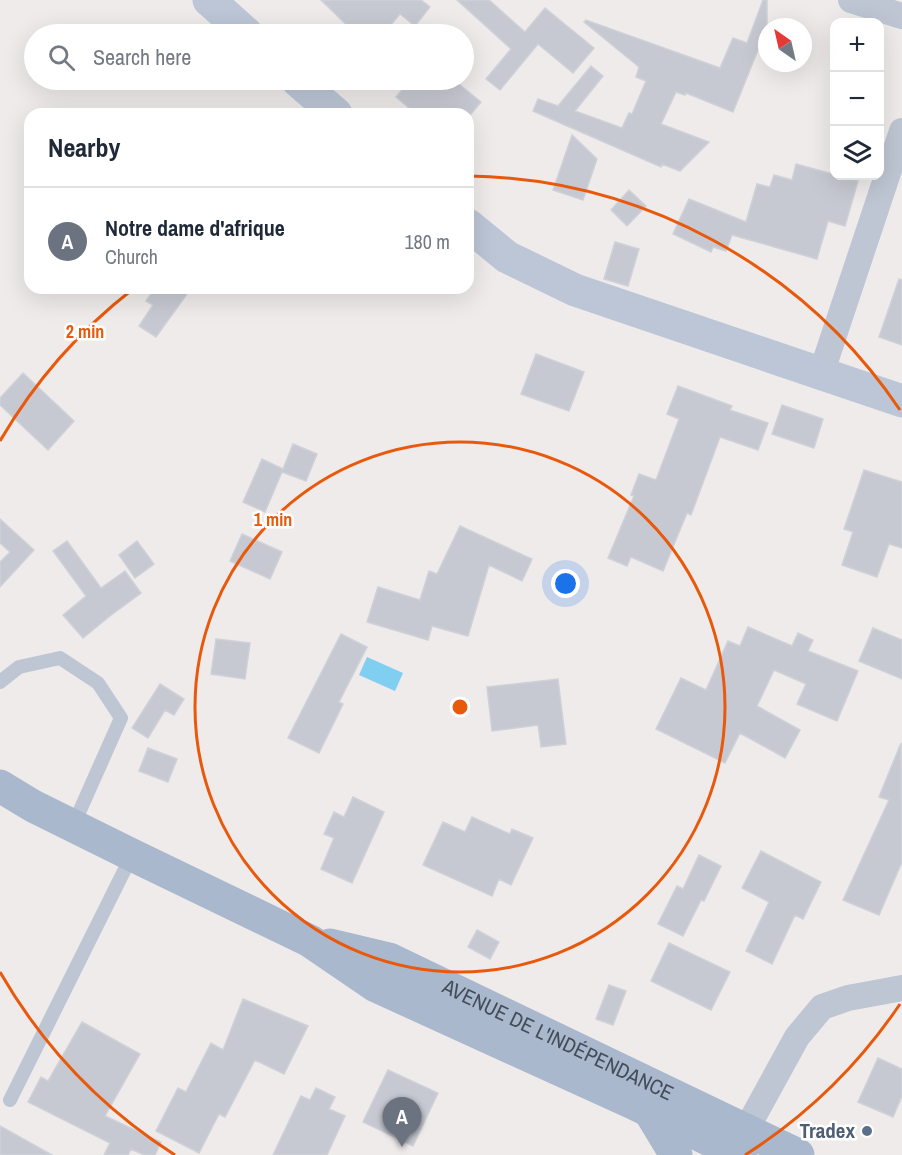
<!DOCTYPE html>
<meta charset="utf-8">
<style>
body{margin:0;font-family:"Archivo Narrow",sans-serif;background:#f2f2f3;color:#1f2937}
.controls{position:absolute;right:18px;top:18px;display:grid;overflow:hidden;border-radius:12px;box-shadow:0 6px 24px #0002}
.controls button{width:54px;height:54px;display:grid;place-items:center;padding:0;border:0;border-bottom:2px solid #e0e1e3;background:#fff;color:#1f2937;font:30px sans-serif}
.compass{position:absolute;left:758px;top:18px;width:54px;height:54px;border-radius:50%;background:#fff;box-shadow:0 6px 24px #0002;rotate:326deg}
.you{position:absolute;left:566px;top:584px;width:21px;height:21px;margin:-15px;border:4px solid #fff;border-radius:50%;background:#1a73e8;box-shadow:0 0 0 9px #1a73e833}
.badge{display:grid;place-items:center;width:39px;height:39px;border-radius:50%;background:#111827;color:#fff;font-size:20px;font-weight:700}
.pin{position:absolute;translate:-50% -50px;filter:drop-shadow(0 2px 3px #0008)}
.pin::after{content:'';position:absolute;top:32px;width:21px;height:18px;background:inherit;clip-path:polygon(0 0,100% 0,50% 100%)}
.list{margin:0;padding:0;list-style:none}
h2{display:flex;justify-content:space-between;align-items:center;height:78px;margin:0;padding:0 24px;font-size:26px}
h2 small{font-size:20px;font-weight:400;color:#747a83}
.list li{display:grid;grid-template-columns:39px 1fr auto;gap:18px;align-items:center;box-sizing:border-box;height:108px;padding:0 24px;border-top:2px solid #e0e1e3}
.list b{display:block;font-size:22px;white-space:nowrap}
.list p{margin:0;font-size:20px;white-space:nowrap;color:#747a83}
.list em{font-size:20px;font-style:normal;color:#747a83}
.icon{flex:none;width:33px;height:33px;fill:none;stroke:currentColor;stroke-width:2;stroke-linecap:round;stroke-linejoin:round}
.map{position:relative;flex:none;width:902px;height:1155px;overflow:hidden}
.search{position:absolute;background:#fff;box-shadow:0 6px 24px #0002;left:24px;top:24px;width:450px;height:66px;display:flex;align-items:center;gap:15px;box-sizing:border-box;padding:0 21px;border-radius:33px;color:#747a83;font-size:22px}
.panel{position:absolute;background:#fff;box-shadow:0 6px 24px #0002;left:24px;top:108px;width:450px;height:186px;border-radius:18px}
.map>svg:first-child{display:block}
.water{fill:#80cef0}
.building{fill:#c7c9d2;stroke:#cfd1d8;stroke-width:1.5}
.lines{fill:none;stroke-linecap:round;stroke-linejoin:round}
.lane{stroke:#bdc6d2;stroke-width:14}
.street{stroke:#bdc6d2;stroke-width:26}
.secondary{stroke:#bcc6d6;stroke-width:33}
.primary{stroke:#a9b8cd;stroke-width:33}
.ring{fill:none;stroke:#e8590c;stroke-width:3}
.service-dot{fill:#5c6f8a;stroke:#fff;stroke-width:2}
.labels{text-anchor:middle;stroke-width:5;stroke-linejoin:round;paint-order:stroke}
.street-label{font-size:21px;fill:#434d5a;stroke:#fff}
.service-label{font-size:21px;font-weight:bold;fill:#4e5e75;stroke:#fff;text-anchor:end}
.centre{fill:#e8590c;stroke:#fff;stroke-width:3}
.ring-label{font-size:18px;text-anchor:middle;font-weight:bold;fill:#e8590c;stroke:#fff;stroke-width:5;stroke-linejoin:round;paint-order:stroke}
</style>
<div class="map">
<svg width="902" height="1155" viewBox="0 0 902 1155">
<rect width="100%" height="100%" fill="#efebeb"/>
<path class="water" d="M367,657L403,673L395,691L359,675Z"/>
<path class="building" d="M321,0H421L430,7L415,26L400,14L383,34H356Z
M457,0H489L525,32L545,8L594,48L573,73L538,44L500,90L486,79L511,49Z
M763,0H767V53L758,50L733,112L686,93L685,95L676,92L661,124L709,142L680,171L662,164L661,167L533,111L538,99L558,106L591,66L603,76L575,111L622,128L629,113L632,114L646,81L636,77L639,67L584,22L586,20L720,68L733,38L747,43Z
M410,80H454L481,102L471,114H416L396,97Z
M572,135L597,159L583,200L553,190Z
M796,164L858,181L845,226L828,221L817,259L732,235L726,251L713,247L711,252L673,234L689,199L746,222L757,184L770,187L774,175L792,180Z
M629,190L646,206L627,226L611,210Z
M615,242L639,249L628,286L604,279Z
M899,279L902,280V345L879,337Z
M155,288H178L187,294L156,337L139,326L153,305L146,301Z
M536,354L584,372L569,411L521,394Z
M23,373L74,421L48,450L0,405V398Z
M678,386L732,406L730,410L768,423L758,450L720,437L691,515L687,513L663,571L631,557L627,566L608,558L634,496L631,495L639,474L656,480L679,419L667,414Z
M782,405L823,419L814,448L772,434Z
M293,444L317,454L306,481L282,472L265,512L243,502L262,459L283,469Z
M864,470L902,482V548L889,544L877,577L842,565L853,532L844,529Z
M0,519L34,550L0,587V562L10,552L0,543Z
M460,526L532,559L522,581L489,565L468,636L432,626L428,640L367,622L378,587L420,600L429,571L437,574Z
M242,534L282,552L270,579L230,561Z
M67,541L101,588L125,571L141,593L110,616L83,638L63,615L86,596L53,551Z
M137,541L154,564L135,578L119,555Z
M748,627L792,646L798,633L813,640L808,651L858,671L837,721L797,704L806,684L774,670L757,706L800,730L785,758L740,733L725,763L656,729L681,678L706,690L728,641L740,646Z
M873,628L902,640V679L859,661Z
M341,634L367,647L339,702L343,704L319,753L288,738Z
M216,639L250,643L245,679L211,674Z
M558,679L566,744L541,747L538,725L492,731L487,687Z
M160,684L184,699L174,715L165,710L148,738L132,728Z
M901,743L902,862L879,915L843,900L889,800L879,797Z
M148,748L177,759L168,782L139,771Z
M353,797L384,812L352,883L321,869L334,838L324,834L334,812L344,817Z
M472,817L510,834L512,829L533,838L511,885L499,879L492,896L423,865L443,822L465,832Z
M761,851L821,882L803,919L795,915L772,964L746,951L769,902L742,888Z
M699,855L721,866L704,901L701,900L683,936L658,924L677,886L683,889Z
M477,930L499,942L490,959L468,947Z
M669,943L730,972L711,1010L651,981Z
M609,985L626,991L613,1025L596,1019Z
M243,999L308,1026L284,1074L255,1060L225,1117L219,1114L199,1153L156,1131L178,1088L186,1092L211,1043L223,1050Z
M82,1022L140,1054L105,1116L161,1142L155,1155H144L131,1149L128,1155H104L110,1143L28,1102L41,1077L48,1081Z
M878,1058L902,1069V1096L893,1117L858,1102Z
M388,1070L438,1093L413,1146L363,1122Z
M316,1088L335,1097L329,1109L345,1116L327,1155H273L301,1096L310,1100Z
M0,1126L52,1155H0Z"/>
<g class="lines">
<path class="lane" d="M0,682L19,667L60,658L98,683L121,718L73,826
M10,1100L132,855"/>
<path class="street" d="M851,0L902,16
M821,374L902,131
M746,1130L797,1037L822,1007L848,998L902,988"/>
<path class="secondary" d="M209,0L247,34
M297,80L336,114
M468,225L507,257L575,290L902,401"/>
<g class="primary">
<path d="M0,786L33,806L132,855L310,941L376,986L633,1103L741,1155"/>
<path id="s1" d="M330,945L389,959L798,1155"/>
<path d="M650,1112L676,1155"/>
</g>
</g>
<g class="ring">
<circle cx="460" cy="707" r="265"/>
<path d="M900 1004A531 531 0 0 1 745 1155M175 1155A531 531 0 0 1 0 972M0 441A531 531 0 0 1 133 289M469 176A531 531 0 0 1 900 410"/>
</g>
<circle class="service-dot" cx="867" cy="1131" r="6"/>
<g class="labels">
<g class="street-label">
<text dy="7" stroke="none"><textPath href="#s1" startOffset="248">AVENUE DE L'INDÉPENDANCE</textPath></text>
</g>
<g class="service-label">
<text x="855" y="1138">Tradex</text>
</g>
</g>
<circle cx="460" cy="707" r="9" class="centre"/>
<g class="ring-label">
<text x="85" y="338">2 min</text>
<text x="273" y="526">1 min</text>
</g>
</svg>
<div class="controls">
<button>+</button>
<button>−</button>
<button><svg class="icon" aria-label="layers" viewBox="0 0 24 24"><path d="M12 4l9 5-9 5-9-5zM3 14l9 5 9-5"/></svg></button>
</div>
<svg class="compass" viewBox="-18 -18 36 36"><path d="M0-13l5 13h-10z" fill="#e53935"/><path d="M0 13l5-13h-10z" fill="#747a83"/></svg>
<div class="you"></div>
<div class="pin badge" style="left:402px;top:1147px;background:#6b7280">A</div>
<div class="search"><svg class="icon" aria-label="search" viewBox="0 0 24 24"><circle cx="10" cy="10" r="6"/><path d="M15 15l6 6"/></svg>Search here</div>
<section class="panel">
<h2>Nearby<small></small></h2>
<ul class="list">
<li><span class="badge" style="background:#6b7280">A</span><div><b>Notre dame d'afrique</b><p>Church</p></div><em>180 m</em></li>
</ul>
</section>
</div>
